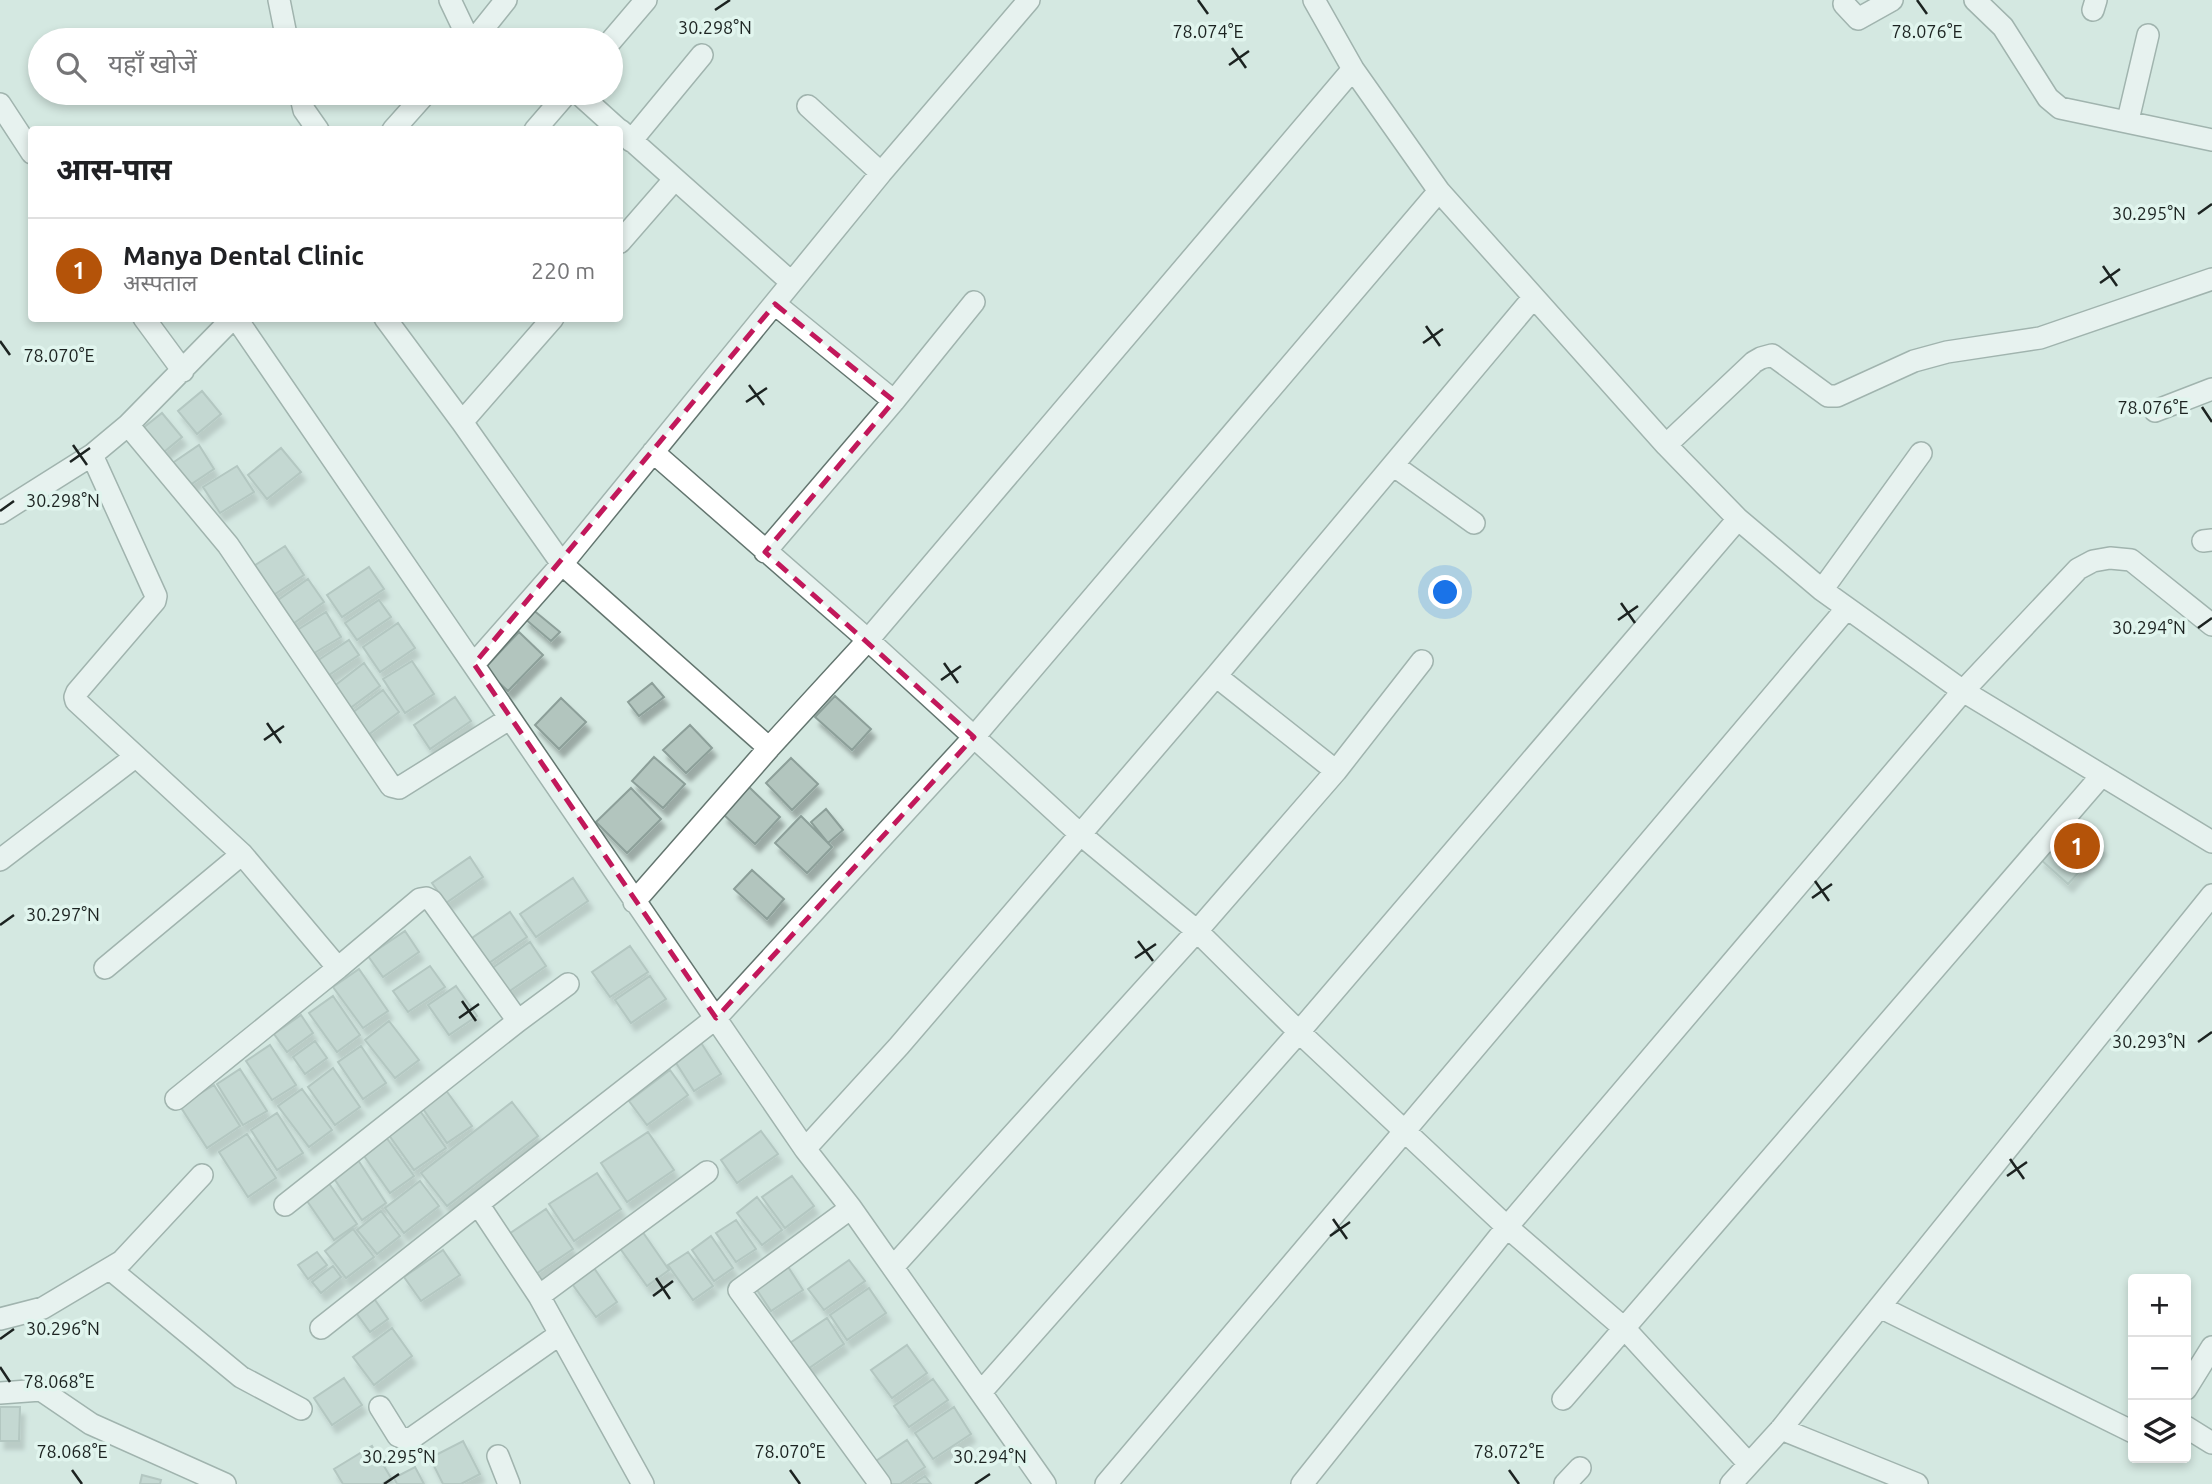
<!DOCTYPE html>
<html lang="hi">
<meta charset="utf-8">
<style>
body{margin:0;font-family:Ubuntu,"Noto Sans Devanagari",sans-serif;background:#f6f6f6;color:#202124}
.controls{position:absolute;right:21px;bottom:21px;display:grid;overflow:hidden;border-radius:7px;box-shadow:0 4px 10px #0003}
.controls button{width:63px;height:63px;display:grid;place-items:center;padding:0;border:0;border-bottom:2px solid #e0e0e0;background:#fff;color:#202124;font:35px sans-serif}
.you{position:absolute;left:1446px;top:593px;width:24px;height:24px;margin:-18px;border:5px solid #fff;border-radius:50%;background:#1a73e8;box-shadow:0 0 0 10px #1a73e833}
.badge{display:grid;place-items:center;width:46px;height:46px;border-radius:50%;background:#b45309;color:#fff;font-size:23px;font-weight:700}
.pin{position:absolute;translate:-50% -50%;border:4px solid #fff;box-shadow:0 2px 7px #0006}
.list{margin:0;padding:0;list-style:none}
h2{display:flex;justify-content:space-between;align-items:center;height:91px;margin:0;padding:0 28px;font-size:30px}
h2 small{font-size:23px;font-weight:400;color:#757577}
.list li{display:grid;grid-template-columns:46px 1fr auto;gap:21px;align-items:center;box-sizing:border-box;height:105px;padding:0 28px;border-top:2px solid #e0e0e0}
.list b{display:block;font-size:26px;white-space:nowrap}
.list p{margin:0;font-size:23px;white-space:nowrap;color:#757577}
.list em{font-size:23px;font-style:normal;color:#757577}
.icon{flex:none;width:38px;height:38px;fill:none;stroke:currentColor;stroke-width:2;stroke-linecap:round;stroke-linejoin:round}
.map{position:relative;flex:none;width:2212px;height:1484px;overflow:hidden}
.search{position:absolute;background:#fff;box-shadow:0 4px 10px #0003;left:28px;top:28px;width:595px;height:77px;display:flex;align-items:center;gap:18px;box-sizing:border-box;padding:0 24px;border-radius:38px;color:#757577;font-size:26px}
.panel{position:absolute;background:#fff;box-shadow:0 4px 10px #0003;left:28px;top:126px;width:595px;height:196px;border-radius:7px}
.map>svg:first-child{display:block}
.building{fill:#b2c5be;stroke:#8c9f99;stroke-width:2;filter:url(#shadow)}
.lines{fill:none;stroke-linecap:round;stroke-linejoin:round}
.minor-casing{stroke:#63756f;stroke-width:24}
.minor{stroke:#fff;stroke-width:21}
.marked{fill:none;stroke:#c2185b;stroke-width:5;stroke-dasharray:14 9;stroke-linejoin:round}
.ticks{fill:none;stroke:#1c2321;stroke-width:2.5}
.ticks-label{font-size:18px;text-anchor:middle;fill:#1c2321;stroke:#e1f5ee;stroke-width:7;stroke-linejoin:round;paint-order:stroke}
</style>
<div class="map">
<svg width="2212" height="1484" viewBox="0 0 2212 1484">
<defs>
<filter id="shadow"><feDropShadow dx="4.5" dy="8" stdDeviation="2" flood-color="#0004"/></filter>
</defs>
<rect width="100%" height="100%" fill="#d4e8e1"/>
<path class="building" d="M202,391L221,414L197,434L178,411Z
M162,413L182,437L158,457L138,432Z
M199,445L214,469L187,487L171,464Z
M281,448L301,472L267,499L248,475Z
M237,466L254,492L220,513L203,487Z
M285,546L304,575L269,598L249,569Z
M369,567L384,589L342,617L327,595Z
M308,579L324,602L287,628L271,605Z
M379,600L391,617L357,640L345,623Z
M532,609L560,632L551,641L524,618Z
M326,612L341,637L306,658L291,634Z
M398,623L415,648L380,672L363,647Z
M519,632L543,655L508,691L484,669Z
M349,640L359,655L326,677L317,661Z
M412,661L434,694L405,713L383,679Z
M364,663L380,686L349,709L333,687Z
M652,683L664,697L639,716L628,702Z
M383,690L399,712L364,738L348,716Z
M835,696L871,729L852,750L815,717Z
M455,697L471,721L430,749L414,725Z
M561,698L586,722L559,749L535,725Z
M690,725L712,748L686,773L663,750Z
M654,757L685,784L663,808L632,781Z
M791,758L818,784L792,810L766,783Z
M749,787L780,817L755,844L723,814Z
M631,788L661,819L627,853L596,822Z
M826,809L843,830L828,843L811,822Z
M801,816L832,847L807,873L775,843Z
M2073,822L2102,847L2068,884L2040,859Z
M470,857L483,877L446,903L432,883Z
M752,870L784,899L767,919L734,889Z
M573,878L588,901L536,937L520,914Z
M510,912L527,937L486,965L469,940Z
M405,931L419,952L383,977L368,956Z
M530,942L546,966L504,995L488,971Z
M630,946L648,972L610,997L592,972Z
M430,966L445,987L408,1012L393,991Z
M359,969L388,1011L363,1028L333,987Z
M650,976L666,999L631,1023L615,1000Z
M456,986L477,1016L449,1035L428,1005Z
M333,996L360,1035L337,1052L309,1013Z
M301,1015L313,1033L287,1052L274,1034Z
M389,1021L419,1060L395,1078L365,1040Z
M698,1038L721,1074L694,1091L671,1055Z
M315,1041L327,1058L305,1074L293,1057Z
M270,1045L296,1085L272,1100L246,1061Z
M361,1046L386,1083L363,1099L338,1062Z
M333,1068L360,1107L335,1125L308,1087Z
M240,1069L267,1111L243,1125L217,1084Z
M670,1070L688,1095L647,1125L629,1101Z
M214,1085L240,1126L207,1148L180,1106Z
M302,1089L332,1130L309,1147L278,1106Z
M445,1089L472,1126L447,1143L421,1106Z
M512,1102L538,1136L447,1206L421,1173Z
M418,1108L446,1148L414,1170L386,1131Z
M277,1113L303,1153L277,1170L251,1130Z
M761,1131L778,1154L737,1183L721,1160Z
M648,1132L674,1170L627,1202L601,1163Z
M247,1134L276,1178L248,1197L219,1152Z
M386,1137L414,1176L390,1193L362,1153Z
M358,1160L386,1203L362,1220L333,1177Z
M597,1173L621,1209L574,1241L549,1204Z
M792,1176L814,1206L785,1228L762,1197Z
M420,1181L439,1206L404,1233L385,1208Z
M328,1182L357,1224L334,1240L305,1198Z
M757,1197L782,1230L762,1245L737,1213Z
M546,1209L573,1249L530,1278L503,1238Z
M381,1211L400,1236L377,1254L357,1230Z
M736,1220L756,1249L736,1262L716,1233Z
M353,1229L374,1257L346,1278L325,1251Z
M642,1231L669,1270L647,1286L619,1247Z
M711,1236L733,1268L714,1281L692,1250Z
M443,1250L460,1275L421,1301L404,1277Z
M317,1252L327,1265L308,1279L298,1265Z
M688,1252L713,1286L693,1300L668,1265Z
M849,1260L865,1281L824,1310L808,1289Z
M785,1262L803,1290L771,1311L753,1284Z
M592,1265L617,1302L596,1317L570,1281Z
M333,1266L341,1277L321,1293L312,1282Z
M869,1288L886,1313L847,1340L830,1315Z
M371,1294L388,1319L370,1332L352,1307Z
M827,1318L844,1344L802,1373L784,1347Z
M392,1328L412,1356L374,1385L353,1357Z
M907,1345L927,1373L892,1398L871,1370Z
M344,1378L362,1405L332,1425L314,1398Z
M933,1379L948,1400L909,1427L894,1406Z
M0,1407H20L19,1441H0Z
M954,1407L971,1434L933,1459L915,1433Z
M907,1440L925,1467L900,1484H887L873,1463Z
M463,1441L480,1474L461,1484H443L430,1458Z
M372,1446L391,1478L382,1484H343L334,1469Z
M415,1467L424,1484H397L394,1478Z
M142,1475L161,1480L160,1484H140Z
M925,1476L931,1484H913Z"/>
<g class="lines">
<defs>
<path id="minor" d="M279,0L287,40
M450,0L469,40
M1314,0L1353,69L1439,191L1666,445L1738,519L1822,590L1963,691L2212,842
M1975,0L2003,27L2048,98L2060,108L2212,140
M1844,4L1858,19L1892,0
M2093,10L2096,0
M474,40L506,0
M611,41L646,0
M300,93L304,110L318,130
M578,93L619,130
M0,104L32,153
M808,106L881,173
M2128,120L2148,35
M393,130L426,93
M535,130L567,93
M620,130L791,282
M631,141L702,55
M620,242L674,180
M775,304L894,401L974,302
M144,318L183,371
M236,318L805,1149L851,1208L1045,1484
M385,318L462,422L562,564L769,748
M2155,411L2212,389
M462,422L553,318
M128,425L228,545L391,786L399,788L509,719
M1666,445L1754,362L1761,358L1772,355L1828,396H1837L1914,361L1947,352L2040,338L2212,279
M653,452L868,640L1080,834L1197,931L1299,1032L1507,1227L1625,1329L1748,1463
M92,455L156,596L155,601L77,692L75,697L76,701L242,854L338,968L176,1099
M1393,465L1474,523
M0,513L92,455L128,425L233,318
M2203,541L2212,540
M765,552L894,401
M1822,590L1921,453
M474,664L562,564L881,173L1029,0
M1216,676L1336,771
M0,860L135,757
M634,902L769,748L868,640L1353,69
M105,968L242,854
M338,968L420,899L426,898L432,901L518,1021L568,984
M805,1149L899,1046L1216,676L1533,298
M478,1204L716,1018L974,737L1439,191
M285,1205L518,1021
M851,1208L739,1290L880,1484
M893,1267L1197,931L1336,771L1422,661
M110,1269L241,1377L301,1409
M539,1296L707,1172
M1880,1307L2133,1432
M0,1319L43,1308L122,1261L202,1175
M321,1328L478,1204L539,1296L643,1484
M2186,1389L2212,1347
M981,1392L1299,1032L1738,519
M0,1393L41,1390L91,1424L225,1484
M1563,1399L2102,775
M380,1407L398,1436L409,1440L560,1334
M2186,1427L2212,1443
M1781,1429L1917,1484
M498,1456L509,1484
M1106,1484L1847,608
M1302,1484L1507,1227L1963,691L2078,569L2093,561L2110,558L2131,560L2212,625
M1565,1484L1580,1468
M1731,1484L1781,1429L2212,895"/>
</defs>
<use href="#minor" class="minor-casing"/>
<use href="#minor" class="minor"/>
</g>
<path d="M0 0H2212V1484H0ZM775,304L894,401L765,552L974,737L716,1018L474,664Z" fill="#d4e8e1" fill-opacity=".55" fill-rule="evenodd"/>
<path class="marked" d="M775,304L894,401L765,552L974,737L716,1018L474,664Z"/>
<path class="ticks" d="M1198,0L1208,14M1917,0L1927,14M715,10L730,0M1232,48L1246,68M1229,65L1249,51M2198,214L2212,204M2103,266L2117,286M2100,283L2120,269M1426,326L1440,346M0,341L10,355M1423,343L1443,329M749,385L764,405M746,402L767,388M2202,407L2212,422M73,445L87,465M70,462L90,448M0,511L14,501M1621,603L1635,623M1618,620L1638,606M2198,628L2212,618M944,663L958,683M941,680L961,666M267,723L281,743M264,740L284,726M1815,881L1829,901M1812,898L1832,884M0,925L14,915M1138,941L1153,961M1135,958L1156,944M462,1001L476,1021M459,1018L479,1004M2198,1042L2212,1032M2010,1159L2024,1179M2007,1176L2027,1162M1333,1219L1347,1239M1330,1236L1350,1222M656,1278L670,1299M653,1296L673,1281M0,1339L14,1329M0,1367L10,1382M72,1470L82,1484M790,1470L800,1484M1509,1470L1519,1484M384,1484L399,1474M975,1484L990,1474"/>
<g class="ticks-label">
<text x="715" y="34">30.298°N</text>
<text x="1927" y="38">78.076°E</text>
<text x="1208" y="38">78.074°E</text>
<text x="2149" y="220">30.295°N</text>
<text x="59" y="362">78.070°E</text>
<text x="2153" y="414">78.076°E</text>
<text x="63" y="507">30.298°N</text>
<text x="2149" y="634">30.294°N</text>
<text x="63" y="921">30.297°N</text>
<text x="2149" y="1048">30.293°N</text>
<text x="63" y="1335">30.296°N</text>
<text x="59" y="1388">78.068°E</text>
<text x="72" y="1458">78.068°E</text>
<text x="790" y="1458">78.070°E</text>
<text x="1509" y="1458">78.072°E</text>
<text x="399" y="1463">30.295°N</text>
<text x="990" y="1463">30.294°N</text>
</g>
</svg>
<div class="controls">
<button>+</button>
<button>−</button>
<button><svg class="icon" aria-label="layers" viewBox="0 0 24 24"><path d="M12 4l9 5-9 5-9-5zM3 14l9 5 9-5"/></svg></button>
</div>
<div class="you"></div>
<div class="pin badge" style="left:2077px;top:846px">1</div>
<div class="search"><svg class="icon" aria-label="search" viewBox="0 0 24 24"><circle cx="10" cy="10" r="6"/><path d="M15 15l6 6"/></svg>यहाँ खोजें</div>
<section class="panel">
<h2>आस-पास<small></small></h2>
<ul class="list">
<li><span class="badge">1</span><div><b>Manya Dental Clinic</b><p>अस्पताल</p></div><em>220 m</em></li>
</ul>
</section>
</div>
